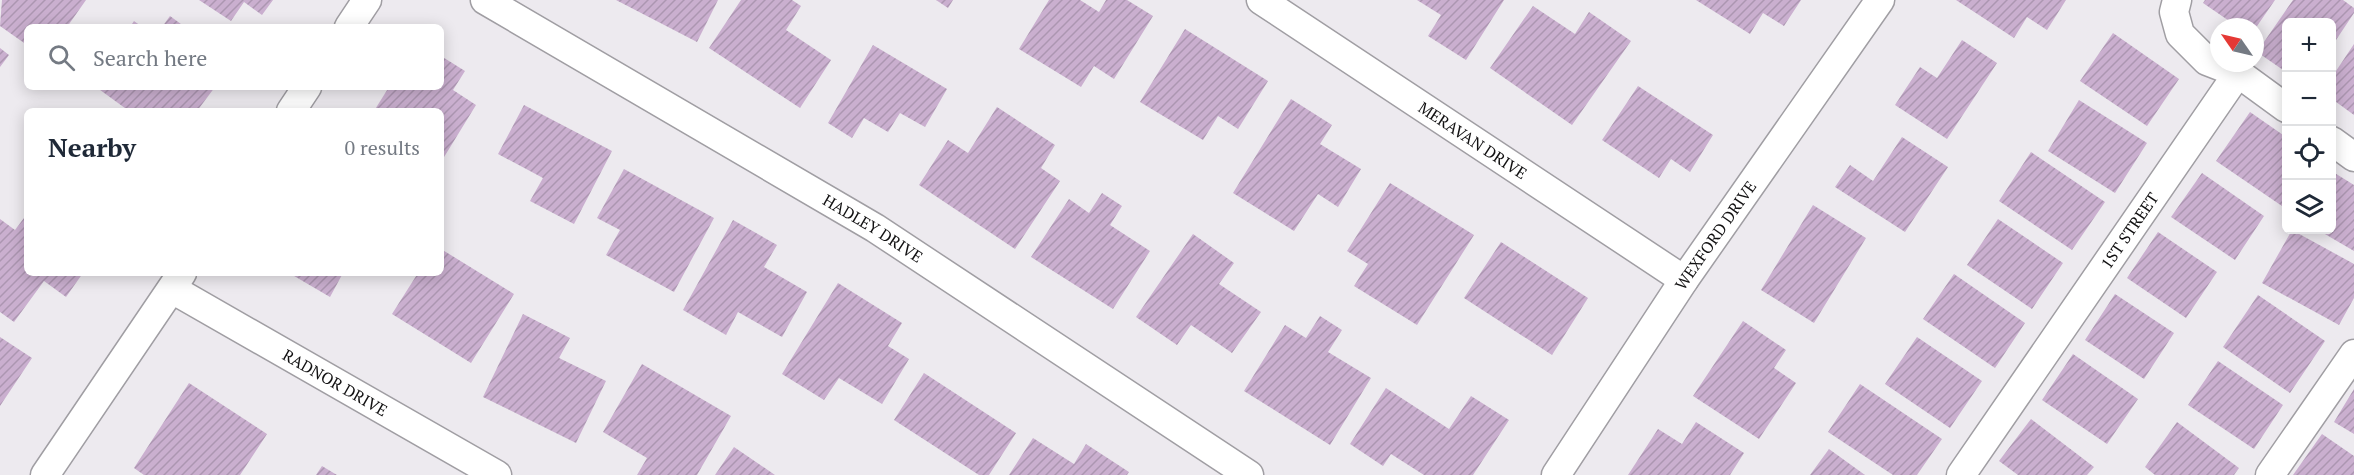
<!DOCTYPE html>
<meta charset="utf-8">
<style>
body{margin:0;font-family:"PT Serif",serif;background:#f6f6f7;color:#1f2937}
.controls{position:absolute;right:18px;top:18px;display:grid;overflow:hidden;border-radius:9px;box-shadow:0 3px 15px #0003}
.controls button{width:54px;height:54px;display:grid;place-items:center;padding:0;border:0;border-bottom:2px solid #e0e1e3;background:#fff;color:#1f2937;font:30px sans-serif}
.compass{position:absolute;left:2210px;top:18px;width:54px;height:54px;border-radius:50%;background:#fff;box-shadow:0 3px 15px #0003;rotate:304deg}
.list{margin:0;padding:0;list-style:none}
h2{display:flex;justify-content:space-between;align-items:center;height:78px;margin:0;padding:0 24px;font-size:26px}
h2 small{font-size:20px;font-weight:400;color:#747a83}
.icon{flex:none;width:33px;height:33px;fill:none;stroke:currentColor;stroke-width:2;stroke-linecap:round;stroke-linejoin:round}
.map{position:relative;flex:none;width:2354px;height:475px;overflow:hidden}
.search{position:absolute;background:#fff;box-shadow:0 3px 15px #0003;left:24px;top:24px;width:420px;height:66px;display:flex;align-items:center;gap:15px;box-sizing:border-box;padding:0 21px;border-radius:9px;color:#747a83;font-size:22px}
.panel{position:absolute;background:#fff;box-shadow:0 3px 15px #0003;left:24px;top:108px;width:420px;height:168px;border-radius:9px}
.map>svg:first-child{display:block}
.building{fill:url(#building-hatch)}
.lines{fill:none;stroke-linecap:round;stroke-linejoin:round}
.minor-casing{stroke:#a09ea3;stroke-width:31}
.minor{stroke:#fff;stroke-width:28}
.labels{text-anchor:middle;stroke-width:5;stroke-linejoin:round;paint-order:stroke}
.street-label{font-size:16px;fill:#111011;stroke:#faf7fd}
</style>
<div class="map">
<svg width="2354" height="475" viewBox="0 0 2354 475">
<defs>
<pattern id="building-hatch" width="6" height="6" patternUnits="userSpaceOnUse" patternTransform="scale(1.5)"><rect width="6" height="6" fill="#caafcf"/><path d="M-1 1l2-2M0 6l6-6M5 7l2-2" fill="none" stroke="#ac96b1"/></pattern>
</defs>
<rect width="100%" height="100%" fill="#edeaef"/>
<path class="building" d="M2,0H86L67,27H45L42,24L40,27H27V45L0,26Z
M199,0H273L262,15L244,2L231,21Z
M616,0H718L697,42Z
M741,0H792L801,6L786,30L831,60L800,108L709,48Z
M936,0H953L948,8Z
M1049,0H1080L1099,12L1106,0H1127L1153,16L1114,79L1094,66L1081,87L1019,49Z
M1417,0H1504L1466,60L1428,36L1441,15Z
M1696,0H1801L1784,26L1763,13L1750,34Z
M1956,0H2066L2047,30L2027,17L2014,38Z
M2205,0H2275L2255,29V27H2238L2203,3Z
M2293,0H2343L2354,8V13L2332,46V22H2286V72L2257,52Z
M1533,6L1575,34L1589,12L1631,41L1572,125L1490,68Z
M170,16L185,27H162Z
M134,21L142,27H130Z
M1185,29L1268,81L1238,129L1218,116L1203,140L1140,102Z
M2113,33L2179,79L2147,126L2080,81Z
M1962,40L1997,63L1947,139L1895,105L1920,67L1937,78Z
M2354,44V115L2332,99V77Z
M873,45L947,89L925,127L900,113L888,132L864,118L852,138L828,123Z
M0,48L9,55L0,67Z
M441,56L465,71L453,90L476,105L441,162V111H374L389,87H441Z
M1638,86L1713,135L1690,172L1671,159L1659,178L1602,140Z
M96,87H215L197,111H129Z
M1291,99L1332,125L1320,144L1361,169L1338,207L1318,194L1294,231L1233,193Z
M2079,100L2147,143L2115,193L2048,151Z
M524,105L612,151L574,224L530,201L543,178L498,154Z
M997,107L1055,145L1041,168L1060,181L1015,249L919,185L948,140L968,153Z
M2250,112L2286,137V200L2282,206L2216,161Z
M1902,137L1948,167L1905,232L1835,187L1850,165L1873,181Z
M2031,152L2105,202L2072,250L1999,201Z
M624,169L714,218L674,292L606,255L620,230L597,218Z
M2333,172L2354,185V251L2318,230H2332Z
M2202,173L2264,216L2235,260L2171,217Z
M1390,183L1474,235L1417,325L1354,286L1368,264L1347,251Z
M1102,193L1122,206L1110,225L1150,251L1113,309L1031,257L1069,199L1089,213Z
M1813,205L1866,238L1814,323L1761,290Z
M27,214V273H83L66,297L44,281L14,322L0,312V219L15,230Z
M1998,219L2063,263L2032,309L1967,265Z
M733,220L777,245L764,267L807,292L782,337L738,312L726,335L683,310Z
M2292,230L2354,264V298L2339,325L2262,283Z
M2158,232L2217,272L2186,318L2127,278Z
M1193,234L1234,263L1219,284L1261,312L1232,353L1191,325L1177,345L1136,317Z
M1501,242L1588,298L1552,355L1464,298Z
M441,249L514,294L471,363L392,314L418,273H441Z
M289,273H343L330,297Z
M1954,274L2025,323L1995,368L1923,319Z
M838,283L902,323L888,346L909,359L882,404L839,378L824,400L782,374Z
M2115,294L2174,333L2144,379L2085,340Z
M2258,295L2325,341L2290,393L2223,347Z
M523,314L570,338L559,358L606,381L576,443L483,397Z
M1320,316L1342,330L1328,352L1371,378L1330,445L1244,391L1285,325L1306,338Z
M1743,321L1786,350L1774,368L1796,383L1759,439L1693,396Z
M0,337L32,358L0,406Z
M1917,337L1982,381L1950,428L1885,384Z
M2073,354L2138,399L2107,444L2042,400Z
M2218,361L2283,405L2254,449L2188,405Z
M642,364L731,416L697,475H637L647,458L603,432Z
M924,373L1016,433L989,475H979L894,420Z
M189,383L267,434L240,475H144L134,468Z
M1860,384L1942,439L1917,475H1893L1828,432Z
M1386,388L1449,429L1471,396L1509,420L1473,475H1424L1391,454L1383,466L1350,444Z
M2354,389V434L2334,422Z
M2031,419L2094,467L2087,475H2018L1999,461Z
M1696,422L1744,453L1730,475H1628L1658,429L1682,444Z
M2177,422L2239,468L2234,475H2155L2145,467Z
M2322,434L2354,456V475H2293Z
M1033,438L1074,464L1086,444L1129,472L1127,475H1009Z
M734,447L775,475H715Z
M1829,449L1865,475H1810Z
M322,466L337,475H316Z"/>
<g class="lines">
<defs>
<g id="minor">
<path id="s1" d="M485,0L875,228L1249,475"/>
<path id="s2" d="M1261,0L1684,280"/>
<path d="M2177,0L2174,12L2180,34L2207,61L2238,73L2286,108"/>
<path d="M349,27L367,0"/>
<path d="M291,111L307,87"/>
<path d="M2332,141L2354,157"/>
<path id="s3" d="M172,289L497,475"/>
<path d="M45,475L182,273"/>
<path id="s4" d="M1556,475L1684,280L1880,0"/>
<path id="s5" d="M1961,475L2238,73"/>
<path d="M2270,475L2354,354"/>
</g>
</defs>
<use href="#minor" class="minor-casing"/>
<use href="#minor" class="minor"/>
</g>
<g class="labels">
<g class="street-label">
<text dy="6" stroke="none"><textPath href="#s2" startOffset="254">MERAVAN DRIVE</textPath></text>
<text dy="6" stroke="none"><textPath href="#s1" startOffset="450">HADLEY DRIVE</textPath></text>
<text dy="6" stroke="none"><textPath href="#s5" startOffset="297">1ST STREET</textPath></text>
<text dy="6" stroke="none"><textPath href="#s4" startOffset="288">WEXFORD DRIVE</textPath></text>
<text dy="6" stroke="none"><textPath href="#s3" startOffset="188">RADNOR DRIVE</textPath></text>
</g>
</g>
</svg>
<div class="controls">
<button>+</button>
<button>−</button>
<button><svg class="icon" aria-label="locate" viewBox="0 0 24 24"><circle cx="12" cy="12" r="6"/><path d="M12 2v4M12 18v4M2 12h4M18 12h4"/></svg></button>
<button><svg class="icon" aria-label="layers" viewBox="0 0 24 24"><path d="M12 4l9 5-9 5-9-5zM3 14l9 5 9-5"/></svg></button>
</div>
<svg class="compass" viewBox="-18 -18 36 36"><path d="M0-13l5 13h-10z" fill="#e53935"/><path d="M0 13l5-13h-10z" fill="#747a83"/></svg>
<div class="search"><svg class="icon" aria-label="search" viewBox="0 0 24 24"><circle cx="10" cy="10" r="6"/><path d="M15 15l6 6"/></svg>Search here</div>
<section class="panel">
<h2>Nearby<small>0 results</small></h2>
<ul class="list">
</ul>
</section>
</div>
